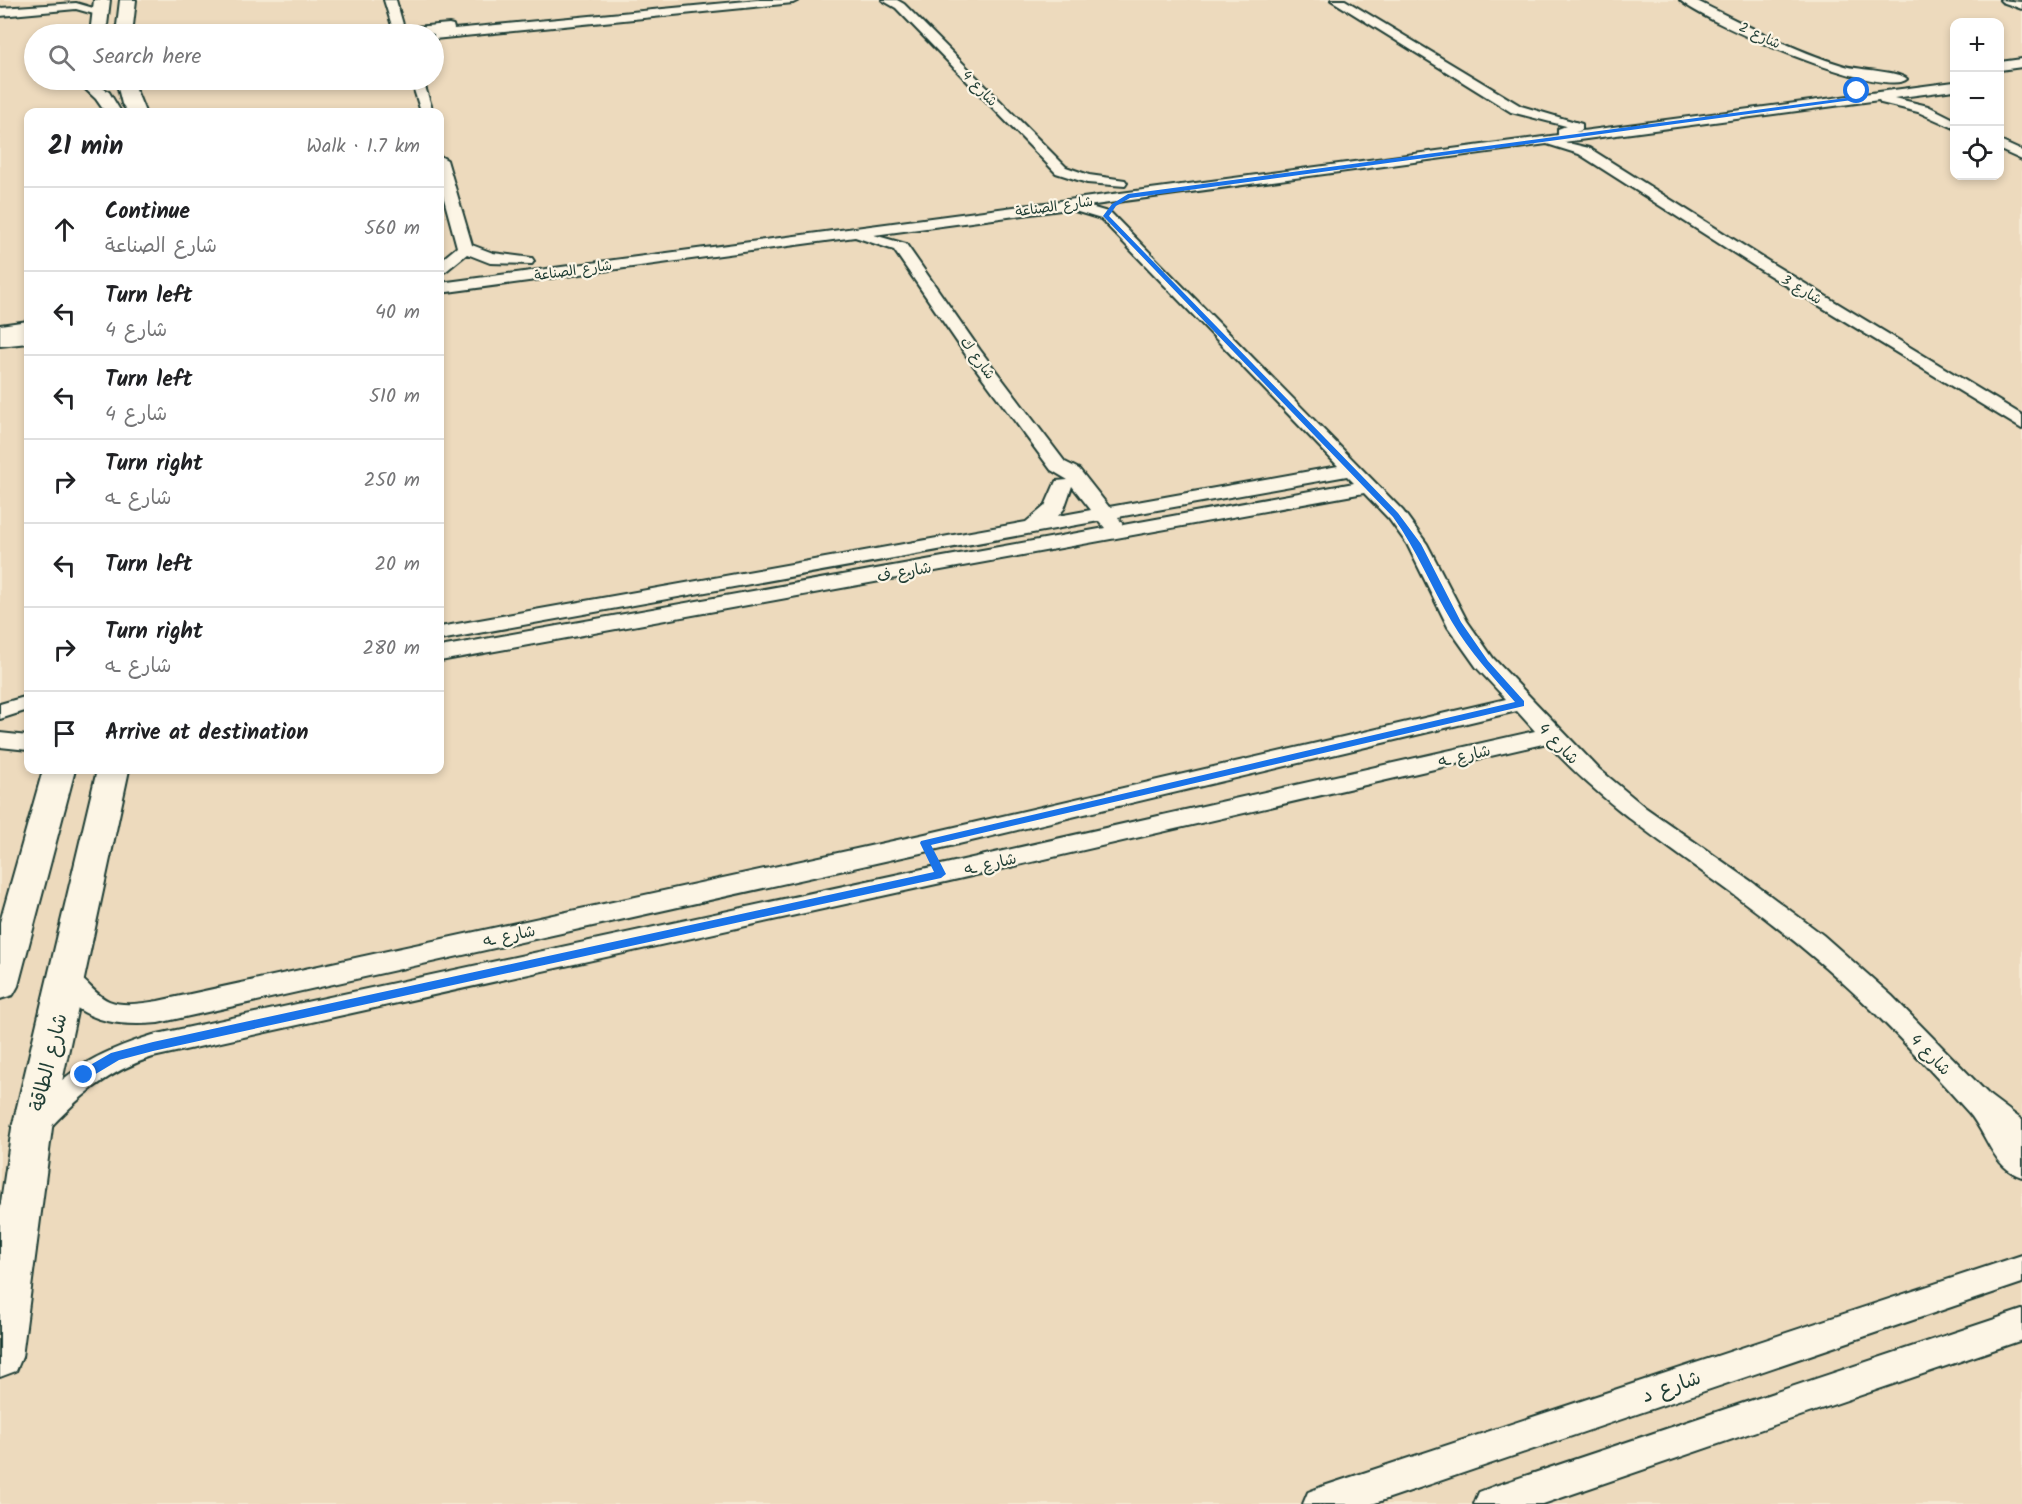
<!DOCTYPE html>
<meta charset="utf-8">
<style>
body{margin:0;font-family:Kalam,"Playpen Sans Arabic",sans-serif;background:#f2f2f2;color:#202124}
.controls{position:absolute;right:18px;top:18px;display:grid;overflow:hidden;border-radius:12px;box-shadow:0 3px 9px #0003}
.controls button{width:54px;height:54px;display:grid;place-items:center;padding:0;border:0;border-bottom:2px solid #e0e0e0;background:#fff;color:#202124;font:30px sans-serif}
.stop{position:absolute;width:18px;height:18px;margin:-14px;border:4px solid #1a73e8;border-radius:50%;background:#fff}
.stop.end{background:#1a73e8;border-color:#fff;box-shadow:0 2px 6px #0008}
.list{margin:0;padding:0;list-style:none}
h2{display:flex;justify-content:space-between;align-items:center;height:78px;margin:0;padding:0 24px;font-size:26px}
h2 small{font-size:20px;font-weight:400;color:#757577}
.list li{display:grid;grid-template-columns:39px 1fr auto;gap:18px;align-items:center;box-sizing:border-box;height:84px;padding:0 24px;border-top:2px solid #e0e0e0}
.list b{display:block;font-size:22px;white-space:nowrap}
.list p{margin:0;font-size:20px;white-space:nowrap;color:#757577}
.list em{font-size:20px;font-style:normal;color:#757577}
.icon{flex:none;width:33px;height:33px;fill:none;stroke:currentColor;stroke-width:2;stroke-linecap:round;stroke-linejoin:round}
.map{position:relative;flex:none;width:2022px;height:1504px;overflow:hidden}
.search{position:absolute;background:#fff;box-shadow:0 3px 9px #0003;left:24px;top:24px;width:420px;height:66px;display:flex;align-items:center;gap:15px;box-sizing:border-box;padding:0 21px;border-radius:33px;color:#757577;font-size:22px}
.panel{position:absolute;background:#fff;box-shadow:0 3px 9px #0003;left:24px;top:108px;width:420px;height:666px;border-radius:12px}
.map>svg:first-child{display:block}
.built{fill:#eddabd;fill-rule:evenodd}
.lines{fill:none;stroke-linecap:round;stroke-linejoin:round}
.minor-casing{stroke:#1f3d34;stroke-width:4}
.major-casing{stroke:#1f3d34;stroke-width:4}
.minor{fill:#fcf5e5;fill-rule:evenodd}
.major{fill:#fcf5e5;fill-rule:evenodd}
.route{fill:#1a73e8}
.labels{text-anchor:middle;stroke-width:4.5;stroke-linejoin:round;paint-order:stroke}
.far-street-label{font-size:14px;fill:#1f3d34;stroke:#fcf5e5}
.street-label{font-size:16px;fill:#1f3d34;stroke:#fcf5e5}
.near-street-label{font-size:20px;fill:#1f3d34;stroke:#fcf5e5}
</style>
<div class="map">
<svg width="2022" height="1504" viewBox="0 0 2022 1504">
<rect width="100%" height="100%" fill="#f5e9d3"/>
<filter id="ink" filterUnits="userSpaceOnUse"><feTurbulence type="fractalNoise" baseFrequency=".0167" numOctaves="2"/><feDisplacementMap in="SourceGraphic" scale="12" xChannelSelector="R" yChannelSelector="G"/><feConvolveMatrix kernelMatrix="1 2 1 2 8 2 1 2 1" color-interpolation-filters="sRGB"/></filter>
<g filter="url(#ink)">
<path class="built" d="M0,0H2022V1504H0ZM1954,22H2000V176H1954ZM34,34H434V80H34ZM28,112H440V770H28Z"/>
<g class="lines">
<defs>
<path id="minor" d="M384,0H396L404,28L449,24L453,25L454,29L757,0H799L793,3L434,39V34L429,33L376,34L378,31L393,29Z
M882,0H897L904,4L1066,167L1089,175L1125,180L1127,183L1125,186L1087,183L1056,173L896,8Z
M1331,0H1345L1521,106L1582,124V130L1575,132L1954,82V90L1894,98L1928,106L1954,119V128L1918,112L1881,103L1879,100L1564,142L1589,148L1771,263L2022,415V429L1759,269L1579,154L1547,144L1087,206L1111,213L1403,511L1427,544L1467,621L1493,658L1599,769L1646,808L1752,882L1823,935L1892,996L1990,1096L2022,1120V1177C1993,1168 1987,1134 1969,1113C1938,1078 1905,1043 1872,1010C1829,968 1782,930 1733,894C1665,844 1605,806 1547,743L941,883L153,1057C107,1071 78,1098 46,1132L35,1136L24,1132L20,1124L24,1116C68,1070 93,1054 153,1035L941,865L1535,731L1517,711L925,852L158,1023C116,1027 76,1021 53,981L57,974C82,966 89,993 109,1001C124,1007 143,1003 158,1001L925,834L1506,699L1477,668L1448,627L1407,544L1389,519L1364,493L440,661V647L1105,528L1099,521L440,640V627L1026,522L1045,506L1056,481L1068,480L1051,470L968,358L894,250L855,237L440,293V283L1558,135V129L1566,126L1511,112ZM1068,209L1101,219L1338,466L1109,507L1079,469L1065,462L980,350L906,244L874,235ZM1347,476L1354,483L1123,525L1118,517ZM1072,486L1091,510L1058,516L1064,509Z
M1680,0H1695C1744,24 1792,50 1845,66C1859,70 1899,71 1907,79C1885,100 1702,22 1680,0Z
M2000,0L2022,2V9L2002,2Z
M76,3L107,12L101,16L76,9L0,16V8Z
M2022,59V67L2000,70V62Z
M411,80H423L433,112H421Z
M2000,141L2022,151V160L2000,150Z
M440,156L447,160L472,245L493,253L532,258L534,261L532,264L490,263L467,254L446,271L440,273V261L457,247L440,184Z
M28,321V331L0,335V325Z
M28,696V710L0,719V704Z
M0,733L28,736V750L0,747Z
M2022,1255V1283L1372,1504H1303L1308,1492L1321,1487Z
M2022,1310V1340L1543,1504H1474L1479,1492L1492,1487Z"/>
<path id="major" d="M94,0H110L106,34H90Z
M120,0H136L132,34H116Z
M90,80L109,92L121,112H105L96,99L81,85Z
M116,80H132L145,112H128L122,104Z
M28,329V343L0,346V332Z
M43,770H75L18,986L13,995L0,999V922Z
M97,770H129L52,1128L22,1357L16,1371L0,1377V1209L12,1128Z"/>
</defs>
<use href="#minor" class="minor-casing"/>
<use href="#major" class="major-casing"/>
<use href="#minor" class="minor"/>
<use href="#major" class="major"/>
</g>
</g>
<path class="route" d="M1857,89L1867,98L1130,198L1116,206L1109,216L1398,513L1421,544L1461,622L1488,661L1524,701V706L931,845L946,874L941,878L153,1051L119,1060L89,1078H80V1071L111,1053L153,1042L934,872L920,843L921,841L1515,702C1493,677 1469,651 1452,622C1431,587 1417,550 1393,517L1103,216L1112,204L1128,194L1861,96L1855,91Z"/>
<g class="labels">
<g class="far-street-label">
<text transform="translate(1760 35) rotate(25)" y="5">شارع 2</text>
<text transform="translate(980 88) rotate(46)" y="5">شارع 4</text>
<text transform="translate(1054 206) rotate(-8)" y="5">شارع الصناعة</text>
<text transform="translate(573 270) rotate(-8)" y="5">شارع الصناعة</text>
<text transform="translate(1802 289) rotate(31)" y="5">شارع 3</text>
<text transform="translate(978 358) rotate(54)" y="5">شارع ك</text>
</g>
<g class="street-label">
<text transform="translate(904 571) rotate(-10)" y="6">شارع ف</text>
<text transform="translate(1559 743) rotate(46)" y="6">شارع 4</text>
<text transform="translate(1464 755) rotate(-13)" y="6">شارع ـه</text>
<text transform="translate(990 863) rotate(-13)" y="6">شارع ـه</text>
<text transform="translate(509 935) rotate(-12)" y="6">شارع ـه</text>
<text transform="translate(1931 1054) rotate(46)" y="6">شارع 4</text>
</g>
<g class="near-street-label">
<text transform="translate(48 1062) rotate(-76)" y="7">شارع الطاقة</text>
<text transform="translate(1671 1386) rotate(-19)" y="7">شارع د</text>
</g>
</g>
</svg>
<div class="controls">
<button>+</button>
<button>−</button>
<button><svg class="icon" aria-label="locate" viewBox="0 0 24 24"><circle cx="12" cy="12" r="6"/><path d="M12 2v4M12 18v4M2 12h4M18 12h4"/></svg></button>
</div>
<div class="stop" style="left:1857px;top:91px"></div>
<div class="stop end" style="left:84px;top:1075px"></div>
<div class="search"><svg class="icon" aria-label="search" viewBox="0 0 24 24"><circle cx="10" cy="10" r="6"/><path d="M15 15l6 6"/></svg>Search here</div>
<section class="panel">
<h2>21 min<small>Walk · 1.7 km</small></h2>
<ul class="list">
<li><svg class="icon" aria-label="ahead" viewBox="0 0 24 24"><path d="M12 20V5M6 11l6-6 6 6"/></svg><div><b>Continue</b><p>شارع الصناعة</p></div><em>560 m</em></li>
<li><svg class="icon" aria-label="left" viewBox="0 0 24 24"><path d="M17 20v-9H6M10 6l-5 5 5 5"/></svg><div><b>Turn left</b><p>شارع 4</p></div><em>40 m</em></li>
<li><svg class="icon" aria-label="left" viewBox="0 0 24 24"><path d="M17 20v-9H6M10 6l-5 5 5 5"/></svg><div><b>Turn left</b><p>شارع 4</p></div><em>510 m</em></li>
<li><svg class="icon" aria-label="right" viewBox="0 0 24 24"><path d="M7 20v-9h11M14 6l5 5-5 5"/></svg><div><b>Turn right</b><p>شارع ـه</p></div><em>250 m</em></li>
<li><svg class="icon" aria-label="left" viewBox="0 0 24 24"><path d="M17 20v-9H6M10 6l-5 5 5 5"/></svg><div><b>Turn left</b></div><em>20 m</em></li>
<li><svg class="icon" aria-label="right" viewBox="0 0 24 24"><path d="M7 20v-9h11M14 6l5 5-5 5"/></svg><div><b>Turn right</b><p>شارع ـه</p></div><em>280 m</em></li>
<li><svg class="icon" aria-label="arrive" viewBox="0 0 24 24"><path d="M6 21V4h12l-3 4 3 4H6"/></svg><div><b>Arrive at destination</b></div></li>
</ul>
</section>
</div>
